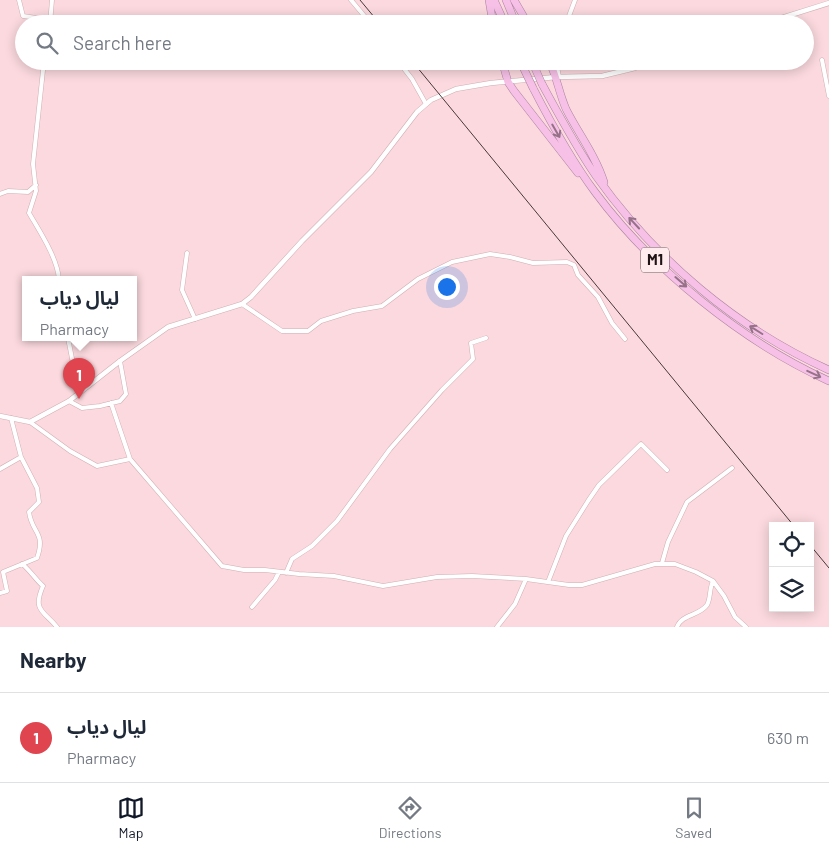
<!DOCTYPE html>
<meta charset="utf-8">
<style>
body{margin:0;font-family:Barlow,"Noto Sans Arabic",sans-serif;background:#f6f6f7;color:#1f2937}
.controls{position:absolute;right:15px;bottom:15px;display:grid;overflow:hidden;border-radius:0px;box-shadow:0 2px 12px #0003}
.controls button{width:45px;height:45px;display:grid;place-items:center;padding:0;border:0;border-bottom:1px solid #e0e1e3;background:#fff;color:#1f2937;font:25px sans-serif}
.you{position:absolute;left:446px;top:286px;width:18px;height:18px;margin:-12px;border:4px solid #fff;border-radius:50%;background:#1a73e8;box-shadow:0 0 0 8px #1a73e833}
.badge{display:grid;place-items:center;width:32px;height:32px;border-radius:50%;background:#111827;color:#fff;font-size:16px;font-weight:700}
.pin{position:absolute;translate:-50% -41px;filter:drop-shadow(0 1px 2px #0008)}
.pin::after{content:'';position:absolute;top:26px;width:18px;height:15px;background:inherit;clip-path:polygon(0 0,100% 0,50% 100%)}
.popup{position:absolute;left:22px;top:276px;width:115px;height:65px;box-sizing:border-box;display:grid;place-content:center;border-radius:0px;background:#fff;filter:drop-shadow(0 1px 4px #0005);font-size:16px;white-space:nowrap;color:#747a83}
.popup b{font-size:19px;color:#1f2937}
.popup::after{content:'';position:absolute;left:50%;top:100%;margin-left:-10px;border:10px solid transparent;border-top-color:#fff}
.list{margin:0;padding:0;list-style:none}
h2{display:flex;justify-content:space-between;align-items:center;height:65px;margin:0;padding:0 20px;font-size:21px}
h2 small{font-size:16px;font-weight:400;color:#747a83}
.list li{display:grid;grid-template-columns:32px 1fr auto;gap:15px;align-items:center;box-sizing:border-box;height:90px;padding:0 20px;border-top:1px solid #e0e1e3}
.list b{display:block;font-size:19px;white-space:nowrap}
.list p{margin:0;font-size:16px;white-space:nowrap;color:#747a83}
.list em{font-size:16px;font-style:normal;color:#747a83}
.icon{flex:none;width:28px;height:28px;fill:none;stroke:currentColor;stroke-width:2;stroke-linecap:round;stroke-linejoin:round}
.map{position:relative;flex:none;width:829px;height:627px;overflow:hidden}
.search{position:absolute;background:#fff;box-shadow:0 2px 12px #0003;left:15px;right:15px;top:15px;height:55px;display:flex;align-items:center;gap:12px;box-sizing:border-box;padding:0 18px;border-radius:28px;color:#747a83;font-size:19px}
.sheet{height:155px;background:#fff}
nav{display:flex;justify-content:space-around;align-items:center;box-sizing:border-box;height:70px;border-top:1px solid #e0e1e3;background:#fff;font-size:14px;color:#747a83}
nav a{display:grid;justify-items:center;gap:2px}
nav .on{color:#111827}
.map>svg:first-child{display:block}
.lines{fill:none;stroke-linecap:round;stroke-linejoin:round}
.minor-casing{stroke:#cfafb3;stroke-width:5}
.tertiary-casing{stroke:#cfafb3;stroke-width:5.5}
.motorway-casing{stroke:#ab839e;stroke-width:8}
.minor{stroke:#fff;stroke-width:4}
.tertiary{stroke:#fff;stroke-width:4.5}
.motorway{stroke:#f6c0e7;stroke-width:7}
.rail{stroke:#48383b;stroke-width:1}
.motorway-bridge-casing{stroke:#ab839e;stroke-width:8;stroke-linecap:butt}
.motorway-bridge{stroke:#f6c0e7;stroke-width:7}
.oneway{stroke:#957288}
.labels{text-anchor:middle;stroke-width:5;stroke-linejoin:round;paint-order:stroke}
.shield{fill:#ffeaed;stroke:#625456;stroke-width:1}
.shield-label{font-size:15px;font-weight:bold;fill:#1f1315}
</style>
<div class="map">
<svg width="829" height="627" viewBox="0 0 829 627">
<rect width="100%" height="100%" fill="#fbd9de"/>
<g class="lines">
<defs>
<path id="minor" d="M19,0L23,16L50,20
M351,0L371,24
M50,24L52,0
M566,24L575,0
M822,60L829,96
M44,61L33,164L36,191L29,213C40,232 58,259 59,280
M398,61L412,79L426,104
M556,61L559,77
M0,194L8,191L28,192L36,185
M187,253L182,290L195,319
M242,304L282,331H308L321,321L353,311L382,306L418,279L452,262L490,254L510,257L533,263L567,262L574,265L578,275L598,297L612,323L625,339
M68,338L79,394
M69,401L82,408L100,406L120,401L126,394L120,361
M111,403L130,459
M30,422L70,451L97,466L130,459L222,566L244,570H265L299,574L334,576L383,586L437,577L472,576L526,579L569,585H582L655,564H675L696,572L713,581L724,596L735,617L746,627
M0,469L21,457
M662,563L668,542L687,502L732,468
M22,564C30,570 35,579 43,586C32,611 44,611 57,627
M286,573L292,559L312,546L337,521L390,449L442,390L473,359L471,343L486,338
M548,582L566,536L588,501L599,485L641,444L667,470
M0,593L7,591L3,572L37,558C46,532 32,534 29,512L39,502L37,488L21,457L11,418
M252,607L275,580L279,572
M497,627L515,604L526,579
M677,627C682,614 699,616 707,605C711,598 709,589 713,581"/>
<path id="tertiary" d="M762,24L829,3
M0,416L30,422L69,401L120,361L168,327L242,304L251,297L302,241L371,172L417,112L431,100L456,89L491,83L556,77L602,76L635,68L654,61"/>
<path id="motorway" d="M489,0L493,24
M494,0L505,24
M506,0L516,24
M514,0L528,24
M502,61L508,82L514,91L578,173
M549,61C557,77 559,93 566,109C578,133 596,156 604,182
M542,84C559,115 576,147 596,176C655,259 736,328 829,370
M533,88C551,123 571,160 595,192C651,268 743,342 829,381"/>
</defs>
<use href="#minor" class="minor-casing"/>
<use href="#tertiary" class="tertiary-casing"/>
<use href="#motorway" class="motorway-casing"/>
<use href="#minor" class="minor"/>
<use href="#tertiary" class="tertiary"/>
<use href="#motorway" class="motorway"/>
<path class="rail" d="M360,0L380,24
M412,61L794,526
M810,545L829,568"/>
<defs>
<path id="motorway-bridge" d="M534,66L542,84
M523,67L533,88"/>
</defs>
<use href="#motorway-bridge" class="motorway-bridge-casing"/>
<use href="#motorway-bridge" class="motorway-bridge"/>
</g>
<defs><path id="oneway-shaft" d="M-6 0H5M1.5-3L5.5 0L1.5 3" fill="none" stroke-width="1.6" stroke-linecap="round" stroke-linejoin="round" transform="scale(1.25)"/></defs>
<g class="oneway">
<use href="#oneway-shaft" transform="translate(556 131) rotate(60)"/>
<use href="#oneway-shaft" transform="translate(634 223) rotate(-133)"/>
<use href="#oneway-shaft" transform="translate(681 282) rotate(41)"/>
<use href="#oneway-shaft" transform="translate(756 330) rotate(-148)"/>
<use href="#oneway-shaft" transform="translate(814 374) rotate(25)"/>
</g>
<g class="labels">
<rect class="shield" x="641" y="247.5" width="28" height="25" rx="4"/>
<g class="shield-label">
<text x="655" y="265">M1</text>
</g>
</g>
</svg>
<div class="controls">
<button><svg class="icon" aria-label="locate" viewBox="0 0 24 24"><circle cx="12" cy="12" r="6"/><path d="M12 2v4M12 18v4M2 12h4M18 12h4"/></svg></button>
<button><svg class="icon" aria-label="layers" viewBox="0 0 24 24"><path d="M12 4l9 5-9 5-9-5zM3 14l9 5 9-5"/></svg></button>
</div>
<div class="you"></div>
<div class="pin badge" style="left:79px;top:399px;background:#e0444e">1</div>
<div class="popup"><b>ليال دياب</b>Pharmacy</div>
<div class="search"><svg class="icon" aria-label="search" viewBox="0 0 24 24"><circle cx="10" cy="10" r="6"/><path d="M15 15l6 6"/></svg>Search here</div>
</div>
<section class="sheet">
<h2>Nearby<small></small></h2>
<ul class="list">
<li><span class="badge" style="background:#e0444e">1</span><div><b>ليال دياب</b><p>Pharmacy</p></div><em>630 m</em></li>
</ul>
</section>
<nav>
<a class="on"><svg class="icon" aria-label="map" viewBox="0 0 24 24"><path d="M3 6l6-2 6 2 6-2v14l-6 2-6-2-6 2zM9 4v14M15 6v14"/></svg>Map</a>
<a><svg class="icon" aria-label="directions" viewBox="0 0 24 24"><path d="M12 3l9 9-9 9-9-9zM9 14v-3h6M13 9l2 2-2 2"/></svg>Directions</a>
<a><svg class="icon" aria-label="saved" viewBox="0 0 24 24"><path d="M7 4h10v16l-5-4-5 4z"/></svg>Saved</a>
</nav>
